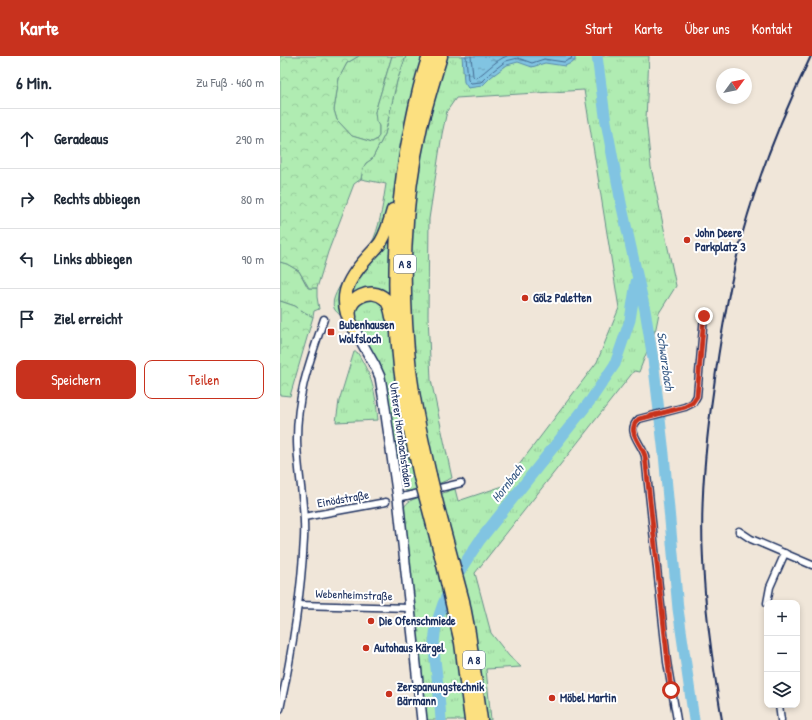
<!DOCTYPE html>
<html lang="de">
<meta charset="utf-8">
<style>
body{margin:0;font-family:"Patrick Hand",sans-serif;background:#f6f6f7;color:#1f2937}
.controls{position:absolute;right:12px;bottom:12px;display:grid;overflow:hidden;border-radius:8px;box-shadow:0 2px 6px #0003}
.controls button{width:36px;height:36px;display:grid;place-items:center;padding:0;border:0;border-bottom:1px solid #e0e1e3;background:#fff;color:#1f2937;font:20px sans-serif}
.compass{position:absolute;left:436px;top:12px;width:36px;height:36px;border-radius:50%;background:#fff;box-shadow:0 2px 6px #0003;rotate:57deg}
.stop{position:absolute;width:12px;height:12px;margin:-9px;border:3px solid #c8321e;border-radius:50%;background:#fff}
.stop.end{background:#c8321e;border-color:#fff;box-shadow:0 1px 4px #0008}
.list{margin:0;padding:0;list-style:none}
h2{display:flex;justify-content:space-between;align-items:center;height:52px;margin:0;padding:0 16px;font-size:17px}
h2 small{font-size:13px;font-weight:400;color:#747a83}
.list li{display:grid;grid-template-columns:26px 1fr auto;gap:12px;align-items:center;box-sizing:border-box;height:60px;padding:0 16px;border-top:1px solid #e0e1e3}
.list b{display:block;font-size:15px;white-space:nowrap}
.list em{font-size:13px;font-style:normal;color:#747a83}
.actions{display:flex;gap:8px;padding:12px 16px}
.actions a{flex:1;padding:9px 0;border:1px solid #c8321e;border-radius:8px;text-align:center;font-size:14px;color:#c8321e}
.actions .main{background:#c8321e;color:#fff}
.icon{flex:none;width:22px;height:22px;fill:none;stroke:currentColor;stroke-width:2;stroke-linecap:round;stroke-linejoin:round}
.map{position:relative;flex:none;width:532px;height:664px;overflow:hidden}
header{display:flex;align-items:center;gap:24px;box-sizing:border-box;height:56px;padding:0 20px;background:#c8321e;color:#fff}
header strong{font-size:19px}
nav{display:flex;gap:22px;margin-inline-start:auto;font-size:14px}
main{display:flex}
aside{flex:1;background:#fff}
.map>svg:first-child{display:block}
.grass{fill:url(#grass-tufts);stroke:#668e88;fill-rule:evenodd}
.forest{fill:url(#forest-crowns);stroke:#668e88}
.water{fill:url(#water-ripples);stroke:#5888ad}
.lines{fill:none;stroke-linecap:round;stroke-linejoin:round}
.shore{stroke:#446b93;stroke-width:1}
.river{stroke:#81c4e2;stroke-width:11}
.street-casing{stroke:#1b2f5e;stroke-width:9}
.secondary-casing{stroke:#1b2f5e;stroke-width:12}
.highway-casing{stroke:#1b2f5e;stroke-width:15}
.street{stroke:#fff;stroke-width:6}
.secondary{stroke:#fff;stroke-width:9}
.highway{stroke:#fce080;stroke-width:12}
.rail{stroke:#1b2f5e;stroke-width:2}
.highway-bridge-casing{stroke:#1b2f5e;stroke-width:15;stroke-linecap:butt}
.highway-bridge{stroke:#fce080;stroke-width:12}
.route{stroke:#c8321e;stroke-width:5}
.poi-dot{fill:#c8321e;stroke:#fff;stroke-width:1.5}
.labels{text-anchor:middle;stroke-width:4;stroke-linejoin:round;paint-order:stroke}
.shield{fill:#fff;stroke:#5f6d8e;stroke-width:1}
.shield-label{font-size:11px;font-weight:bold;fill:#1b2f5e}
.poi-label{font-size:12px;font-weight:bold;fill:#1b2f5e;stroke:#fff;text-anchor:start}
.street-label{font-size:12px;fill:#1b2f5e;stroke:#fff}
.water-label{font-size:13px;font-style:italic;fill:#3a5c86;stroke:#fff}
</style>
<header>
<strong>Karte</strong>
<nav><a>Start</a><a>Karte</a><a>Über uns</a><a>Kontakt</a></nav>
</header>
<main>
<aside>
<h2>6 Min.<small>Zu Fuß · 460 m</small></h2>
<ul class="list">
<li><svg class="icon" aria-label="ahead" viewBox="0 0 24 24"><path d="M12 20V5M6 11l6-6 6 6"/></svg><div><b>Geradeaus</b></div><em>290 m</em></li>
<li><svg class="icon" aria-label="right" viewBox="0 0 24 24"><path d="M7 20v-9h11M14 6l5 5-5 5"/></svg><div><b>Rechts abbiegen</b></div><em>80 m</em></li>
<li><svg class="icon" aria-label="left" viewBox="0 0 24 24"><path d="M17 20v-9H6M10 6l-5 5 5 5"/></svg><div><b>Links abbiegen</b></div><em>90 m</em></li>
<li><svg class="icon" aria-label="arrive" viewBox="0 0 24 24"><path d="M6 21V4h12l-3 4 3 4H6"/></svg><div><b>Ziel erreicht</b></div></li>
</ul>
<div class="actions"><a class="main">Speichern</a><a>Teilen</a></div>
</aside>
<div class="map">
<svg width="532" height="664" viewBox="0 0 532 664">
<defs>
<pattern id="grass-tufts" width="24" height="20" patternUnits="userSpaceOnUse"><rect width="24" height="20" fill="#b0ecb2"/><path d="M3 7l-1-3M5 7V3M7 7l1-3M15 17l-1-3M17 17v-4M19 17l1-3" fill="none" stroke="#97cb9c"/></pattern>
<pattern id="forest-crowns" width="20" height="18" patternUnits="userSpaceOnUse"><rect width="20" height="18" fill="#b0ecb2"/><path d="M2 6a3 3 0 1 1 6 0M12 15a3 3 0 1 1 6 0" fill="none" stroke="#97cb9c"/></pattern>
<pattern id="water-ripples" width="26" height="14" patternUnits="userSpaceOnUse"><rect width="26" height="14" fill="#81c4e2"/><path d="M2 4q2-2 4 0t4 0M15 11q2-2 4 0t4 0" fill="none" stroke="#69a0ba"/></pattern>
</defs>
<rect width="100%" height="100%" fill="#f0e6d9"/>
<filter id="ink" filterUnits="userSpaceOnUse"><feTurbulence type="fractalNoise" baseFrequency=".025" numOctaves="2"/><feDisplacementMap in="SourceGraphic" scale="8" xChannelSelector="R" yChannelSelector="G"/><feConvolveMatrix kernelMatrix="1 2 1 2 8 2 1 2 1" color-interpolation-filters="sRGB"/></filter>
<g filter="url(#ink)">
<path class="grass" d="M79,0H112L95,56L99,70V80L96,84L92,86L72,80L57,64L54,54L59,22L67,7Z
M126,0H369L366,63L371,111L396,230L379,257L376,272L359,316L354,315L195,517L211,577L229,600L241,611L206,613L211,664H146L124,452C127,445 132,444 139,441L142,452L163,447L160,438L175,433L178,445L223,430L317,306L339,252L304,34L176,42L167,55L162,78L149,163L148,260L151,324L172,422L158,428L135,423L137,433L129,435L125,434L121,428L105,325L103,320L95,322L89,307L60,259C58,257 55,255 54,252C47,236 88,197 94,182C101,165 103,146 106,128L81,123L83,112L86,107L92,103L105,78L117,25ZM172,483L187,540L169,561L156,507Z
M0,206L7,208L19,215L28,232H37V241L39,253L34,255L33,261L24,256L15,250L0,245Z
M74,296H77C93,322 95,334 98,364L56,366L59,345Z"/>
<path class="forest" d="M0,0H79L67,7L59,22L54,54L57,64L72,80L92,86L96,84L99,80V70L96,65L95,56L112,0H126L117,25L105,78L92,103L86,107L83,112L81,123L74,128L48,196L37,232H29L19,215L7,208L0,206Z
M0,245L15,250L24,256L33,261L10,340L0,339Z"/>
<path class="water" d="M182,0H295V5L285,10L265,7L252,11L238,6L227,9L211,21L202,30L188,32L184,26Z"/>
<g class="lines">
<path class="shore" d="M186,0L188,24L191,27L201,26L209,18L226,5L238,2L252,7L264,3L284,6L291,3L292,0
M191,0L193,20L195,22C201,21 216,3 227,0"/>
<path class="river" d="M317,0L325,60L341,147L365,254L373,303L384,398L398,553L414,664
M161,664C160,647 158,629 156,612C155,604 154,595 154,587C156,548 179,515 200,484L310,345L335,308L350,264L356,226"/>
<defs>
<path id="street" d="M118,442L181,427
M24,461L106,446
M459,475L471,483L532,509
M487,547L490,531L505,497
M18,549L130,552
M499,649L501,664
M0,653C12,597 21,540 24,483C26,449 17,416 17,383C17,337 30,305 44,263
M397,664L387,606L365,400C361,386 345,375 359,363L405,351L413,347L417,340L424,260"/>
<path id="secondary" d="M73,271L95,310L100,321L104,345L118,442L142,664"/>
<path id="highway" d="M70,261C66,242 92,230 105,243C110,248 111,255 112,261
M73,271C57,243 66,225 87,202C91,197 97,192 101,186C107,176 110,165 113,154
M150,419C142,384 134,350 130,314C121,235 123,148 141,70C147,46 154,23 161,0
M140,421C135,395 128,368 124,341C111,257 113,175 127,91C133,60 139,29 149,0
M157,448L183,545L189,577L201,664
M148,450L161,500L181,587L191,664"/>
</defs>
<use href="#street" class="street-casing"/>
<use href="#secondary" class="secondary-casing"/>
<use href="#highway" class="highway-casing"/>
<use href="#street" class="street"/>
<use href="#secondary" class="secondary"/>
<use href="#highway" class="highway"/>
<path class="rail" d="M442,664C433,611 425,558 423,504C420,448 425,392 433,337C440,284 449,231 462,179C479,117 503,58 531,0"/>
<defs>
<path id="highway-bridge" d="M150,419L157,448
M140,421L148,450"/>
</defs>
<use href="#highway-bridge" class="highway-bridge-casing"/>
<use href="#highway-bridge" class="highway-bridge"/>
</g>
</g>
<g class="lines" filter="url(#ink)">
<path class="route" d="M391,634L365,400C361,386 345,375 359,363L405,351L412,347L417,340L424,260"/>
</g>
<g class="poi-dot">
<circle cx="407" cy="184" r="4"/>
<circle cx="245" cy="242" r="4"/>
<rect x="47" y="272" width="8" height="8" rx="2"/>
<circle cx="91" cy="565" r="4"/>
<circle cx="86" cy="592" r="4"/>
<circle cx="109" cy="638" r="4"/>
<circle cx="272" cy="642" r="4"/>
</g>
<g class="labels">
<g class="shield">
<rect x="114" y="199" width="22" height="18" rx="3"/>
<rect x="183" y="595" width="22" height="18" rx="3"/>
</g>
<g class="shield-label">
<text x="125" y="212">A 8</text>
<text x="194" y="608">A 8</text>
</g>
<g class="poi-label">
<text x="415" y="181">John Deere<tspan x="415" dy="14">Parkplatz 3</tspan></text>
<text x="253" y="246">Gölz Paletten</text>
<text x="59" y="273">Bubenhausen<tspan x="59" dy="14">Wolfsloch</tspan></text>
<text x="99" y="569">Die Ofenschmiede</text>
<text x="94" y="596">Autohaus Kärgel</text>
<text x="117" y="635">Zerspanungstechnik<tspan x="117" dy="14">Bärmann</tspan></text>
<text x="280" y="646">Möbel Martin</text>
</g>
<g class="street-label">
<text transform="translate(121 379) rotate(82)" y="4">Unterer Hornbachstaden</text>
<text transform="translate(63 443) rotate(-10)" y="4">Einödstraße</text>
<text transform="translate(74 539) rotate(2)" y="4">Webenheimstraße</text>
</g>
<g class="water-label">
<text transform="translate(386 305) rotate(82)" y="5">Schwarzbach</text>
<text transform="translate(227 427) rotate(-52)" y="5">Hornbach</text>
</g>
</g>
</svg>
<div class="controls">
<button>+</button>
<button>−</button>
<button><svg class="icon" aria-label="layers" viewBox="0 0 24 24"><path d="M12 4l9 5-9 5-9-5zM3 14l9 5 9-5"/></svg></button>
</div>
<svg class="compass" viewBox="-18 -18 36 36"><path d="M0-13l5 13h-10z" fill="#e53935"/><path d="M0 13l5-13h-10z" fill="#747a83"/></svg>
<div class="stop" style="left:391px;top:634px"></div>
<div class="stop end" style="left:424px;top:260px"></div>
</div>
</main>
